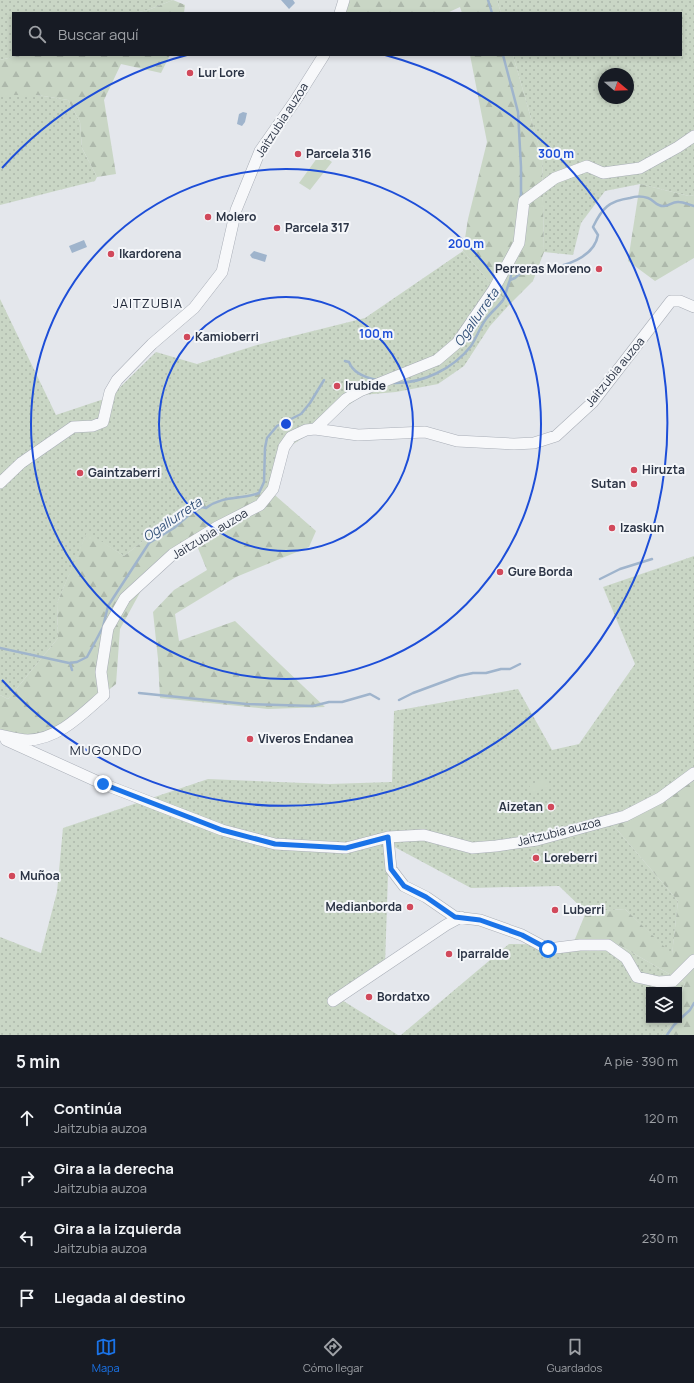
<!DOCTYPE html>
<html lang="es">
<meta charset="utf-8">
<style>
body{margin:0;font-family:Manrope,sans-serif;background:#20242c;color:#f1f3f6}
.controls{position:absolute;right:12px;bottom:12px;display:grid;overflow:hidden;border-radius:0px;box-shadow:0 2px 6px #0003}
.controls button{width:36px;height:36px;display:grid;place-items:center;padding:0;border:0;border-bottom:1px solid #363941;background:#171b24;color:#f1f3f6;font:20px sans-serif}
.compass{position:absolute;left:598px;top:68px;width:36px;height:36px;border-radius:50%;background:#171b24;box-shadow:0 2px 6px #0003;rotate:109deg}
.stop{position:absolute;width:12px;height:12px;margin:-9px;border:3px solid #1a73e8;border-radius:50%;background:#fff}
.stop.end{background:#1a73e8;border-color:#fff;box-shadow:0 1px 4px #0008}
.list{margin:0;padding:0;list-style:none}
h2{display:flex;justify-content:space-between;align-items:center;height:52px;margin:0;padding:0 16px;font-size:17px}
h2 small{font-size:13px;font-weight:400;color:#9ea1a6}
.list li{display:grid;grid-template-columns:26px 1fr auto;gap:12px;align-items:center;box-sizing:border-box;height:60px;padding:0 16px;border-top:1px solid #363941}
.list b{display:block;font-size:15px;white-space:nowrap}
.list p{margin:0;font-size:13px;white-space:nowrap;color:#9ea1a6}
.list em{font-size:13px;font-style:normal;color:#9ea1a6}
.icon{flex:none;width:22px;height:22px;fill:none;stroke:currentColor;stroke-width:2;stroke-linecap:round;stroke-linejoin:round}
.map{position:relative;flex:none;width:694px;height:1035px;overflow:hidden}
.search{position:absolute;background:#171b24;box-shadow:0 2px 6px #0003;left:12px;right:12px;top:12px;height:44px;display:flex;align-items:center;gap:10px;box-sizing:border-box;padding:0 14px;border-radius:0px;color:#9ea1a6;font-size:15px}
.sheet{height:292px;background:#171b24}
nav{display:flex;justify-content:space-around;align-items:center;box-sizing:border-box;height:56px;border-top:1px solid #363941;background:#171b24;font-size:11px;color:#9ea1a6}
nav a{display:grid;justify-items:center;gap:2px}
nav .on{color:#1a73e8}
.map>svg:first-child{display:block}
.grass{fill:url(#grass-dots);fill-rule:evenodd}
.forest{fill:url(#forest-firs)}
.park{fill:#c9d6c5}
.water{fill:#9fb4cc}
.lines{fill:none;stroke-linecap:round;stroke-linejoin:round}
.stream{stroke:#9fb4cc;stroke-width:2.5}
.minor-casing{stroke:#a9aeb7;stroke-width:12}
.minor{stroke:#f7f8fa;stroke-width:11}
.route{stroke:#1a73e8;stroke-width:5}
.ring{fill:none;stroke:#1d4ed8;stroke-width:2}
.poi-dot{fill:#d1495b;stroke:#f4f6f9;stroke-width:1.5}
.labels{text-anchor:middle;stroke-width:4;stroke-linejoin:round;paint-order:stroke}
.poi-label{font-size:12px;font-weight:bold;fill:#2b3445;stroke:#f4f6f9;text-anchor:start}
.street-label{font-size:12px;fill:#2b3445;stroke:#f4f6f9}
.neighbourhood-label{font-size:13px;letter-spacing:1px;fill:#1d2536;stroke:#f4f6f9}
.water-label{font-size:13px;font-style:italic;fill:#34527a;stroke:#f4f6f9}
.centre{fill:#1d4ed8;stroke:#f4f6f9;stroke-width:2}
.ring-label{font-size:12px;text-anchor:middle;font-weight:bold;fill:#1d4ed8;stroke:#f4f6f9;stroke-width:4;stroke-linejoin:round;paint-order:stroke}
</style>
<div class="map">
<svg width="694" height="1035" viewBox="0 0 694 1035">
<defs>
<pattern id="grass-dots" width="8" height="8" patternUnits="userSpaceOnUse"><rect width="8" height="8" fill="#c9d6c5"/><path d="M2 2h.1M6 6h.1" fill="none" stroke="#adb8ab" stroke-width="1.8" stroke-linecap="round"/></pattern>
<pattern id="forest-firs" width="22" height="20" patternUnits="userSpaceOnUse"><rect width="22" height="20" fill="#c9d6c5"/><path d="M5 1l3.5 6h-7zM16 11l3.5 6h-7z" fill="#adb8ab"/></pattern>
</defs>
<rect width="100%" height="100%" fill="#e4e7ec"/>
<path class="grass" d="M0,0H173L148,10L134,13H13V55H21L0,60Z
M497,0H694V195L689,196L640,184L605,191L581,223L573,255L544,252L542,157L513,55H681V13H501ZM604,74H628V98H604Z
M0,95H37L68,100L80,122L82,148L97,177L95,181L0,205Z
M463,251L509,305L490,326L464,366L438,384L396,392L362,395L325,423L286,449L269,490L188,506L124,556L87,533L57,603L58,638L8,699L0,695V299L56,415L110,397L156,352L197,364L257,345L365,318Z
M694,556V782L689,776L613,825L678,901L672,955L625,909L586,912L559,886L471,888L389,844L385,965L337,997L398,1035H0V937L41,953L57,892L63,828L208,779L329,784L392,782L394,711L518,689L552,750L579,744L635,664L603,587Z
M509,944L619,945L685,983L679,1001V990H649V1020H672L671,1024L662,1035H401Z"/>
<path class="forest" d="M173,0L185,5L184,13H134L148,10Z
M348,0H497L501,13H462L460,7L447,13H345Z
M21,55H170L161,73L121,64L104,100L116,174L97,177L82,148L80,122L68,100L37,95H0V60Z
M470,55H513L542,157L544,252L533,281L509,305L463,251L468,219L487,142Z
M640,184L689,196L694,195V258L655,281L628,261Z
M269,490L316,531L309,547L236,577L175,614L179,641L235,621L325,707L268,709L160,698L158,659L153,612L174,590L207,570L195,541L154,567L120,629L116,684L68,723L44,735H18L0,731V695L8,699L58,638L57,603L87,532L124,556L188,506Z
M689,775L694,782V1035H662L671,1024L672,1020H679V1001L685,983L619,945L573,944L586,912L625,909L672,954L678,901L613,825Z"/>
<path class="park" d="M320,154L332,162L310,190L299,183Z
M545,779L548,787L533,793L529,785Z"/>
<path class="water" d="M281,0H293L295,3L289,9Z
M243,112L247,113L245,122L242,126L237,124L239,114Z
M84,240L87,247L72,253L69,246Z
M254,251L267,255L265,262L252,258L250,255Z"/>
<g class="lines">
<path class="stream" d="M488,0L492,13
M503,55L518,112L521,167V198
M510,280L513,266
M345,361L349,362C353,373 367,378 377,380
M393,383C422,384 453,369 471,346C477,337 480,327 486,319C491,312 498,307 503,300C505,297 508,285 510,280L515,278L524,270L528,272C533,270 538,270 543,269C564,267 594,258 598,235L593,227C602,208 609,201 630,198C636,196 642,196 648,198C654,200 657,207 664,206C669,206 673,201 679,202C684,202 689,205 694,206
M600,579L620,569L652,559
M0,648L69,663L77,662L87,657L103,627L108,606L149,543L174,528L190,514L202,507L206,508C223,495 241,500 259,493L264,482L265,448L267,438L277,426L301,414L310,403L324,380
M70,663L72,670
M139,693L246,704L313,706L329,702H342L370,694L379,699
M399,700L413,693L459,676L473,673H486L501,669H510L520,664
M679,1020L690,1010L694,1003
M667,1035L674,1025L679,1020"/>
<defs>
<path id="minor" d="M340,13L344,0
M315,429L358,435L425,432L457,441L514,444L534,443L556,436L593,402L671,301H680L694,307
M0,483L21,463L73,427L93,426L103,422L110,392L117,380L152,344L194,308L222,272L236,210L260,151L295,101L324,55
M0,735C9,737 19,740 28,740C59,739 82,714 104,695L101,672L108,628L125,598L173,554L217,527L260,505L273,489L284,447L291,437L306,430L315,429L346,399L360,391L437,360L457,343L494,289L519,243L524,201L555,178L587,166L603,173L640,168L678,147L694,136
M6,740L103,784L222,830L275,844L346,848L388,837L424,835L472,848L496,846L537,840L625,816L660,798L694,773
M388,837L391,869L404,886L426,897L455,917L480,920L522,935L548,949L580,945H608L626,958L637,977L659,982L673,981L694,960
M333,1001L446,925L461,917"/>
</defs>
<use href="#minor" class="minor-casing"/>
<use href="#minor" class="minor"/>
</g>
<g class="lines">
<path class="route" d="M103,784L222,830L275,844L346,848L388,837L391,869L404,886L426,897L455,917L480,920L522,935L548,949"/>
</g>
<g class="ring">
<circle cx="286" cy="424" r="127"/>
<circle cx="286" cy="424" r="255"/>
<path d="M2 168A382 382 0 0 1 187 55M385 55A382 382 0 1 1 2 680"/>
</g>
<g class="poi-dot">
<circle cx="190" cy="73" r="4"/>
<circle cx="298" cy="154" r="4"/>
<circle cx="208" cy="217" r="4"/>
<circle cx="277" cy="228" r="4"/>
<circle cx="111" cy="254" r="4"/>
<circle cx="599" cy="269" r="4"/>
<circle cx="187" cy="337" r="4"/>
<circle cx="337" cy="386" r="4"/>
<circle cx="634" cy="470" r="4"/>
<circle cx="80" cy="473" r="4"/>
<circle cx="634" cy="484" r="4"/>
<circle cx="612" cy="528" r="4"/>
<circle cx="500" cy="572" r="4"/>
<circle cx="250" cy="739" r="4"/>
<circle cx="551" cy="807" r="4"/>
<circle cx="536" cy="858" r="4"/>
<circle cx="12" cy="876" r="4"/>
<circle cx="410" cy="907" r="4"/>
<circle cx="555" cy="910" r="4"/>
<circle cx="449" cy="954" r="4"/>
<circle cx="369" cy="997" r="4"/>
</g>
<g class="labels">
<g class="poi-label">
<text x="198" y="77">Lur Lore</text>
<text x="306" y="158">Parcela 316</text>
<text x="216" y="221">Molero</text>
<text x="285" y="232">Parcela 317</text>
<text x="119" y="258">Ikardorena</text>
<text x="591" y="273" text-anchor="end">Perreras Moreno</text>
<text x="195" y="341">Kamioberri</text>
<text x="345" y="390">Irubide</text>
<text x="642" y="474">Hiruzta</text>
<text x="88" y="477">Gaintzaberri</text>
<text x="626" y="488" text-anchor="end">Sutan</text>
<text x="620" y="532">Izaskun</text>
<text x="508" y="576">Gure Borda</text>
<text x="258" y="743">Viveros Endanea</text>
<text x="543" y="811" text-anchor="end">Aizetan</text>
<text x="544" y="862">Loreberri</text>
<text x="20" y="880">Muñoa</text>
<text x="402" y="911" text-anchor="end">Medianborda</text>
<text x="563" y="914">Luberri</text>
<text x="457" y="958">Iparralde</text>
<text x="377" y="1001">Bordatxo</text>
</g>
<g class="street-label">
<text transform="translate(282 120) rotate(-57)" y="4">Jaitzubia auzoa</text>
<text transform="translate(615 372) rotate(-51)" y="4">Jaitzubia auzoa</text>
<text transform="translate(210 534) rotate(-31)" y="4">Jaitzubia auzoa</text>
<text transform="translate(559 832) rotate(-14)" y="4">Jaitzubia auzoa</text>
</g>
<g class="neighbourhood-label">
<text x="148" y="308">JAITZUBIA</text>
<text x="106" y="755">MUGONDO</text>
</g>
<g class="water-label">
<text transform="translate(476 317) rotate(-55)" y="5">Ogallurreta</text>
<text transform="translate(172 519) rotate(-34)" y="5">Ogallurreta</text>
</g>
</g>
<circle cx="286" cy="424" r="6" class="centre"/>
<g class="ring-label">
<text x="556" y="158">300 m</text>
<text x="466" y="248">200 m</text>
<text x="376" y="338">100 m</text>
</g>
</svg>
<div class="controls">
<button><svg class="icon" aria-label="layers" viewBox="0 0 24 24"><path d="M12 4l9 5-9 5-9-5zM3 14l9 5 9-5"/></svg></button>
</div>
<svg class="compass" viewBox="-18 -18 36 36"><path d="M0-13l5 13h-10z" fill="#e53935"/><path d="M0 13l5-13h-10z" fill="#9ea1a6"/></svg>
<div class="stop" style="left:548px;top:949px"></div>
<div class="stop end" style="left:103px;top:784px"></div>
<div class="search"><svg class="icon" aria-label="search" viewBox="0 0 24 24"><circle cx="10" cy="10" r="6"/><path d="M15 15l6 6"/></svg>Buscar aquí</div>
</div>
<section class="sheet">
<h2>5 min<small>A pie · 390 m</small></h2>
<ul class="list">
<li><svg class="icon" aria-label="ahead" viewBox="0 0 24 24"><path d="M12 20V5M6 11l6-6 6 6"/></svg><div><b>Continúa</b><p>Jaitzubia auzoa</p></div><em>120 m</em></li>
<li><svg class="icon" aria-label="right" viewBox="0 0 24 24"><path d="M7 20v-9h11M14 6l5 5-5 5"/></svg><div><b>Gira a la derecha</b><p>Jaitzubia auzoa</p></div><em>40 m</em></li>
<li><svg class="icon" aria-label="left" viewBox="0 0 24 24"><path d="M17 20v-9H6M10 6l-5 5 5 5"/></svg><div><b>Gira a la izquierda</b><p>Jaitzubia auzoa</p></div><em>230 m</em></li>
<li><svg class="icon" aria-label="arrive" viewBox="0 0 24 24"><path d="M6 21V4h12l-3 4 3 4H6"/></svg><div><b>Llegada al destino</b></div></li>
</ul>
</section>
<nav>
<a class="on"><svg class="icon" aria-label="map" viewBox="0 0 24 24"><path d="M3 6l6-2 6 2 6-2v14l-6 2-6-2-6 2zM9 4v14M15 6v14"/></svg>Mapa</a>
<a><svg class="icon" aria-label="directions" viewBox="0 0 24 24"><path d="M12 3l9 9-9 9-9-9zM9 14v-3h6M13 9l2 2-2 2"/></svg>Cómo llegar</a>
<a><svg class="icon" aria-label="saved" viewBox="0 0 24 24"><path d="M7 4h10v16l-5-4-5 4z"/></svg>Guardados</a>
</nav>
